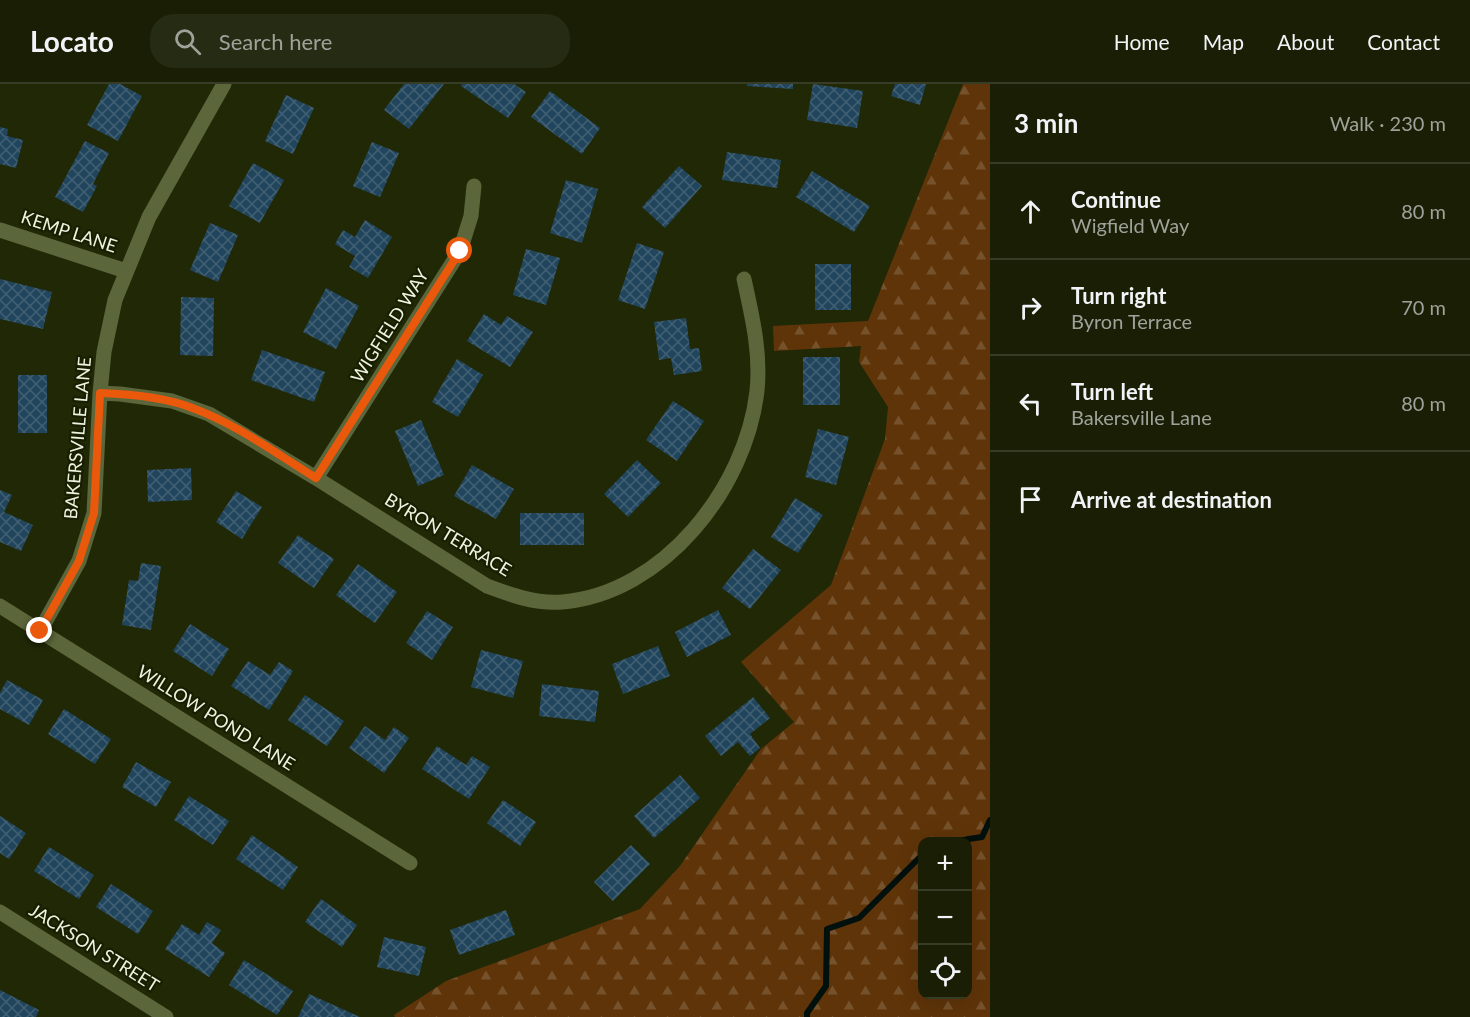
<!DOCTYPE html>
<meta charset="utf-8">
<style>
body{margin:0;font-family:Lato,sans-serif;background:#262b13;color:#f1f3f6}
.controls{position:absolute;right:18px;bottom:18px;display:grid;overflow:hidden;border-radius:12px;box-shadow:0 6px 24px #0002}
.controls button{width:54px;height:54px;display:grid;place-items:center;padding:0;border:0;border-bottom:2px solid #373c26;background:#191e04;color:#f1f3f6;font:30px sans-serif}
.stop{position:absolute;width:18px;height:18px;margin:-14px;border:4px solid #ea580c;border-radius:50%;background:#fff}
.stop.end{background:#ea580c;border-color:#fff;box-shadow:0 2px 6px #0008}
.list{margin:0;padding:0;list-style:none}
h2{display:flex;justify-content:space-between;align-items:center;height:78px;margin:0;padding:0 24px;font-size:26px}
h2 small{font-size:20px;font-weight:400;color:#9fa29a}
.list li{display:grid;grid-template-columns:39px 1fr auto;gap:18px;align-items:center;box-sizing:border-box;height:96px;padding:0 24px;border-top:2px solid #373c26}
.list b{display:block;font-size:22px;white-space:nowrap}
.list p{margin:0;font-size:20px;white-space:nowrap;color:#9fa29a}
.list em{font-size:20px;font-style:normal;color:#9fa29a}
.icon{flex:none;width:33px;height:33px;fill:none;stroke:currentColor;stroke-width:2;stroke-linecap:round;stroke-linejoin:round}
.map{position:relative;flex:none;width:990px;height:933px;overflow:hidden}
header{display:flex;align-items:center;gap:36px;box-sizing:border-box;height:84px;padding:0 30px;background:#191e04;border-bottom:2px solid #373c26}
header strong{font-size:28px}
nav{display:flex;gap:33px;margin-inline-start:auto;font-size:21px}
.search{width:420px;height:54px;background:#262b13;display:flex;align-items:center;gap:15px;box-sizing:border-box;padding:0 21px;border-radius:24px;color:#9fa29a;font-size:22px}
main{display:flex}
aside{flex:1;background:#191e04}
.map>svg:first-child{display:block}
.forest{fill:url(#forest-firs);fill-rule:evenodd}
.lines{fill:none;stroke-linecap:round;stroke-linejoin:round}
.stream{stroke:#00100d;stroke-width:6}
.building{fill:url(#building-cross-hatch)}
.minor{stroke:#5b663a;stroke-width:15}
.route{stroke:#ea580c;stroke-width:8}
.labels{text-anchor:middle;stroke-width:4.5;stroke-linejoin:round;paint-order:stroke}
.street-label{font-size:18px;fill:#edf3df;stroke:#181e00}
</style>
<header>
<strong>Locato</strong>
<div class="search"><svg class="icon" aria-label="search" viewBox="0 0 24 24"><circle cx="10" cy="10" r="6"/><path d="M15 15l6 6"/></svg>Search here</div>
<nav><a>Home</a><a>Map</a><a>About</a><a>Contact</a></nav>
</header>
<main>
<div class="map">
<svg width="990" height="933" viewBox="0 0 990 933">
<defs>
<pattern id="forest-firs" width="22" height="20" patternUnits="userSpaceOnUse" patternTransform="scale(1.5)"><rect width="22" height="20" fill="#5f3409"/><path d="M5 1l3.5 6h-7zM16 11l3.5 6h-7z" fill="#76522c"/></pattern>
<pattern id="building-cross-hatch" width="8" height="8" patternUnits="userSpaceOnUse" patternTransform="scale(1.5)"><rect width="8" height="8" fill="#21455c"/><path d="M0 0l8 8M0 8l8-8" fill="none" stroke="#426073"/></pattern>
</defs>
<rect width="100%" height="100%" fill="#212806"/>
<path class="forest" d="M963,0H990V933H395L394,931L446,897L640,825L680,782L761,665L794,638L741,578L831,501L885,355L888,323L859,278L861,262L774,267L773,242L868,237ZM922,758H968V910H922Z"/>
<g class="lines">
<path class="stream" d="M950,758L982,753L990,736
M807,933V929L826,902L827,845L859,834L922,771"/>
</g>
<path class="building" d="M109,0H120L142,12L118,57L87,41Z
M404,0H444L409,45L384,26Z
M462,0H514L526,8L508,34L461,2Z
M747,0H793V5L747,2Z
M813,0L863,7L857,44L807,36Z
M895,0H926L920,21L891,12Z
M550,7L600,44L582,70L531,33Z
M286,11L314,24L293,70L265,57Z
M0,43L8,45L7,52L23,56L16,84L0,80Z
M85,57L109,69L93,100L97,102L83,128L55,113Z
M372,58L399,69L380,113L353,102Z
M727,68L781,76L777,104L722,96Z
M253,79L284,96L260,139L229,122Z
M679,82L702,102L665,144L642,123Z
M812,87L870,122L854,148L796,113Z
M566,96L598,105L582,159L550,149Z
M365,136L392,153L368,194L349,183L355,172L335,160L343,146L355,153Z
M210,139L238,151L218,198L190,186Z
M637,159L664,168L645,225L618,216Z
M526,165L560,174L546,221L513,211Z
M815,180H851V226H815Z
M0,195L52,208L43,245L0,235Z
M326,204L359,222L336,265L303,248Z
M181,213L214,214L213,272L180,271Z
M484,230L501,241L507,232L533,248L510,283L467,257Z
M686,234L690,265L699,264L702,287L674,291L671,274L659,276L654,238Z
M262,266L325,288L314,318L251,296Z
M803,273H840V321H803Z
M457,275L483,291L458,333L432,318Z
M18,291H47V349H18Z
M673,317L704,337L677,377L646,356Z
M421,336L444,391L418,402L395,347Z
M818,345L849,353L836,401L805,393Z
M637,376L661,399L628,433L604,410Z
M472,381L514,405L496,435L454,412Z
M191,384L192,416L148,418L147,386Z
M0,406L12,411L4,428L33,441L21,467L0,458Z
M236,407L262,423L242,455L216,438Z
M795,414L823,431L798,469L771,453Z
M520,429H584V461H520Z
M298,451L334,475L314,504L278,479Z
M753,465L781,486L750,525L722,504Z
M141,479L161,482L151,546L122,541L129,496L138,497Z
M358,480L397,508L375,539L336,511Z
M718,526L731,551L687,573L675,548Z
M427,527L453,543L432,576L406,559Z
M190,540L229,565L212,592L173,567Z
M658,562L670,592L623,610L612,580Z
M481,566L523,577L513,614L471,603Z
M248,577L270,591L279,578L293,587L269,626L231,602Z
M7,596L43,616L29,641L0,625V609Z
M542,600L599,607L595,638L539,632Z
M305,611L344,637L327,662L288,636Z
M753,613L770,634L750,650L760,664L750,672L738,658L721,672L705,652Z
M64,625L111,655L95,680L48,650Z
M365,642L385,656L394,643L409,654L384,689L349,664Z
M437,662L466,681L472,672L490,683L469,715L422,685Z
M136,678L171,698L156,723L122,703Z
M680,691L700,714L654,754L634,732Z
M189,712L229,737L213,761L174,736Z
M503,716L536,738L520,762L487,739Z
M0,732L26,749L9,775L0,769Z
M252,751L298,783L283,806L236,775Z
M631,761L650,780L613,817L594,798Z
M49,763L94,791L79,815L34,787Z
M111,800L153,827L138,850L96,823Z
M321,815L357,841L342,863L305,838Z
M506,826L515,851L459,871L450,846Z
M207,838L221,846L212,859L225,869L209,893L165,865L182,840L199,851Z
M384,853L426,863L419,892L377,883Z
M244,876L293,907L277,931L229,901Z
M0,906L39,926L36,933H0Z
M309,910L360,933H298Z"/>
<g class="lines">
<path class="minor" d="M0,146L126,187
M100,309L120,310L172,317L209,330L316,394L487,502C511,511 535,520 562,518C663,510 746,404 757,307C761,268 752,232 744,195
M316,394L460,167L471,132L474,102
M0,522L410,779
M40,547L79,477L94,429L100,309L104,268L115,216L149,133L224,0
M0,828L166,933"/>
</g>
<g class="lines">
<path class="route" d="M40,547L79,477L94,429L100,309C131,310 166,313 195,325C238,341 277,370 316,394L460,167"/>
</g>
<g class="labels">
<g class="street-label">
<text transform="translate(69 148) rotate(18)" y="6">KEMP LANE</text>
<text transform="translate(390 242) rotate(-58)" y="6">WIGFIELD WAY</text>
<text transform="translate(78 354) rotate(-85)" y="6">BAKERSVILLE LANE</text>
<text transform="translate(448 451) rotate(31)" y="6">BYRON TERRACE</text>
<text transform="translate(216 634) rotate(32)" y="6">WILLOW POND LANE</text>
<text transform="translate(94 864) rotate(32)" y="6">JACKSON STREET</text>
</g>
</g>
</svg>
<div class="controls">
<button>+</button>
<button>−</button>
<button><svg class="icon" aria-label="locate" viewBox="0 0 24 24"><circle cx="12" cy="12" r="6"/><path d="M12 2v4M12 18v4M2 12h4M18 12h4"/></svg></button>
</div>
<div class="stop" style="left:460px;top:167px"></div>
<div class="stop end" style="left:40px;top:547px"></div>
</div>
<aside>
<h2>3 min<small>Walk · 230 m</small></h2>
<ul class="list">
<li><svg class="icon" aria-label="ahead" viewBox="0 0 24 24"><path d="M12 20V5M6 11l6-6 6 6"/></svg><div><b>Continue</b><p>Wigfield Way</p></div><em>80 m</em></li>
<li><svg class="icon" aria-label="right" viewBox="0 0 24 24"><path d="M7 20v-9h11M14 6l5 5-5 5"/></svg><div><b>Turn right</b><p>Byron Terrace</p></div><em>70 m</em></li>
<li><svg class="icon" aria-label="left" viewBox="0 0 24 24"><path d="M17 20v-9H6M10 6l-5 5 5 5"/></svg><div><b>Turn left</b><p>Bakersville Lane</p></div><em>80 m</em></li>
<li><svg class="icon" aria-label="arrive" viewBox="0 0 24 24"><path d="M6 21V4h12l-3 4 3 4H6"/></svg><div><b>Arrive at destination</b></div></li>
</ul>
</aside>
</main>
